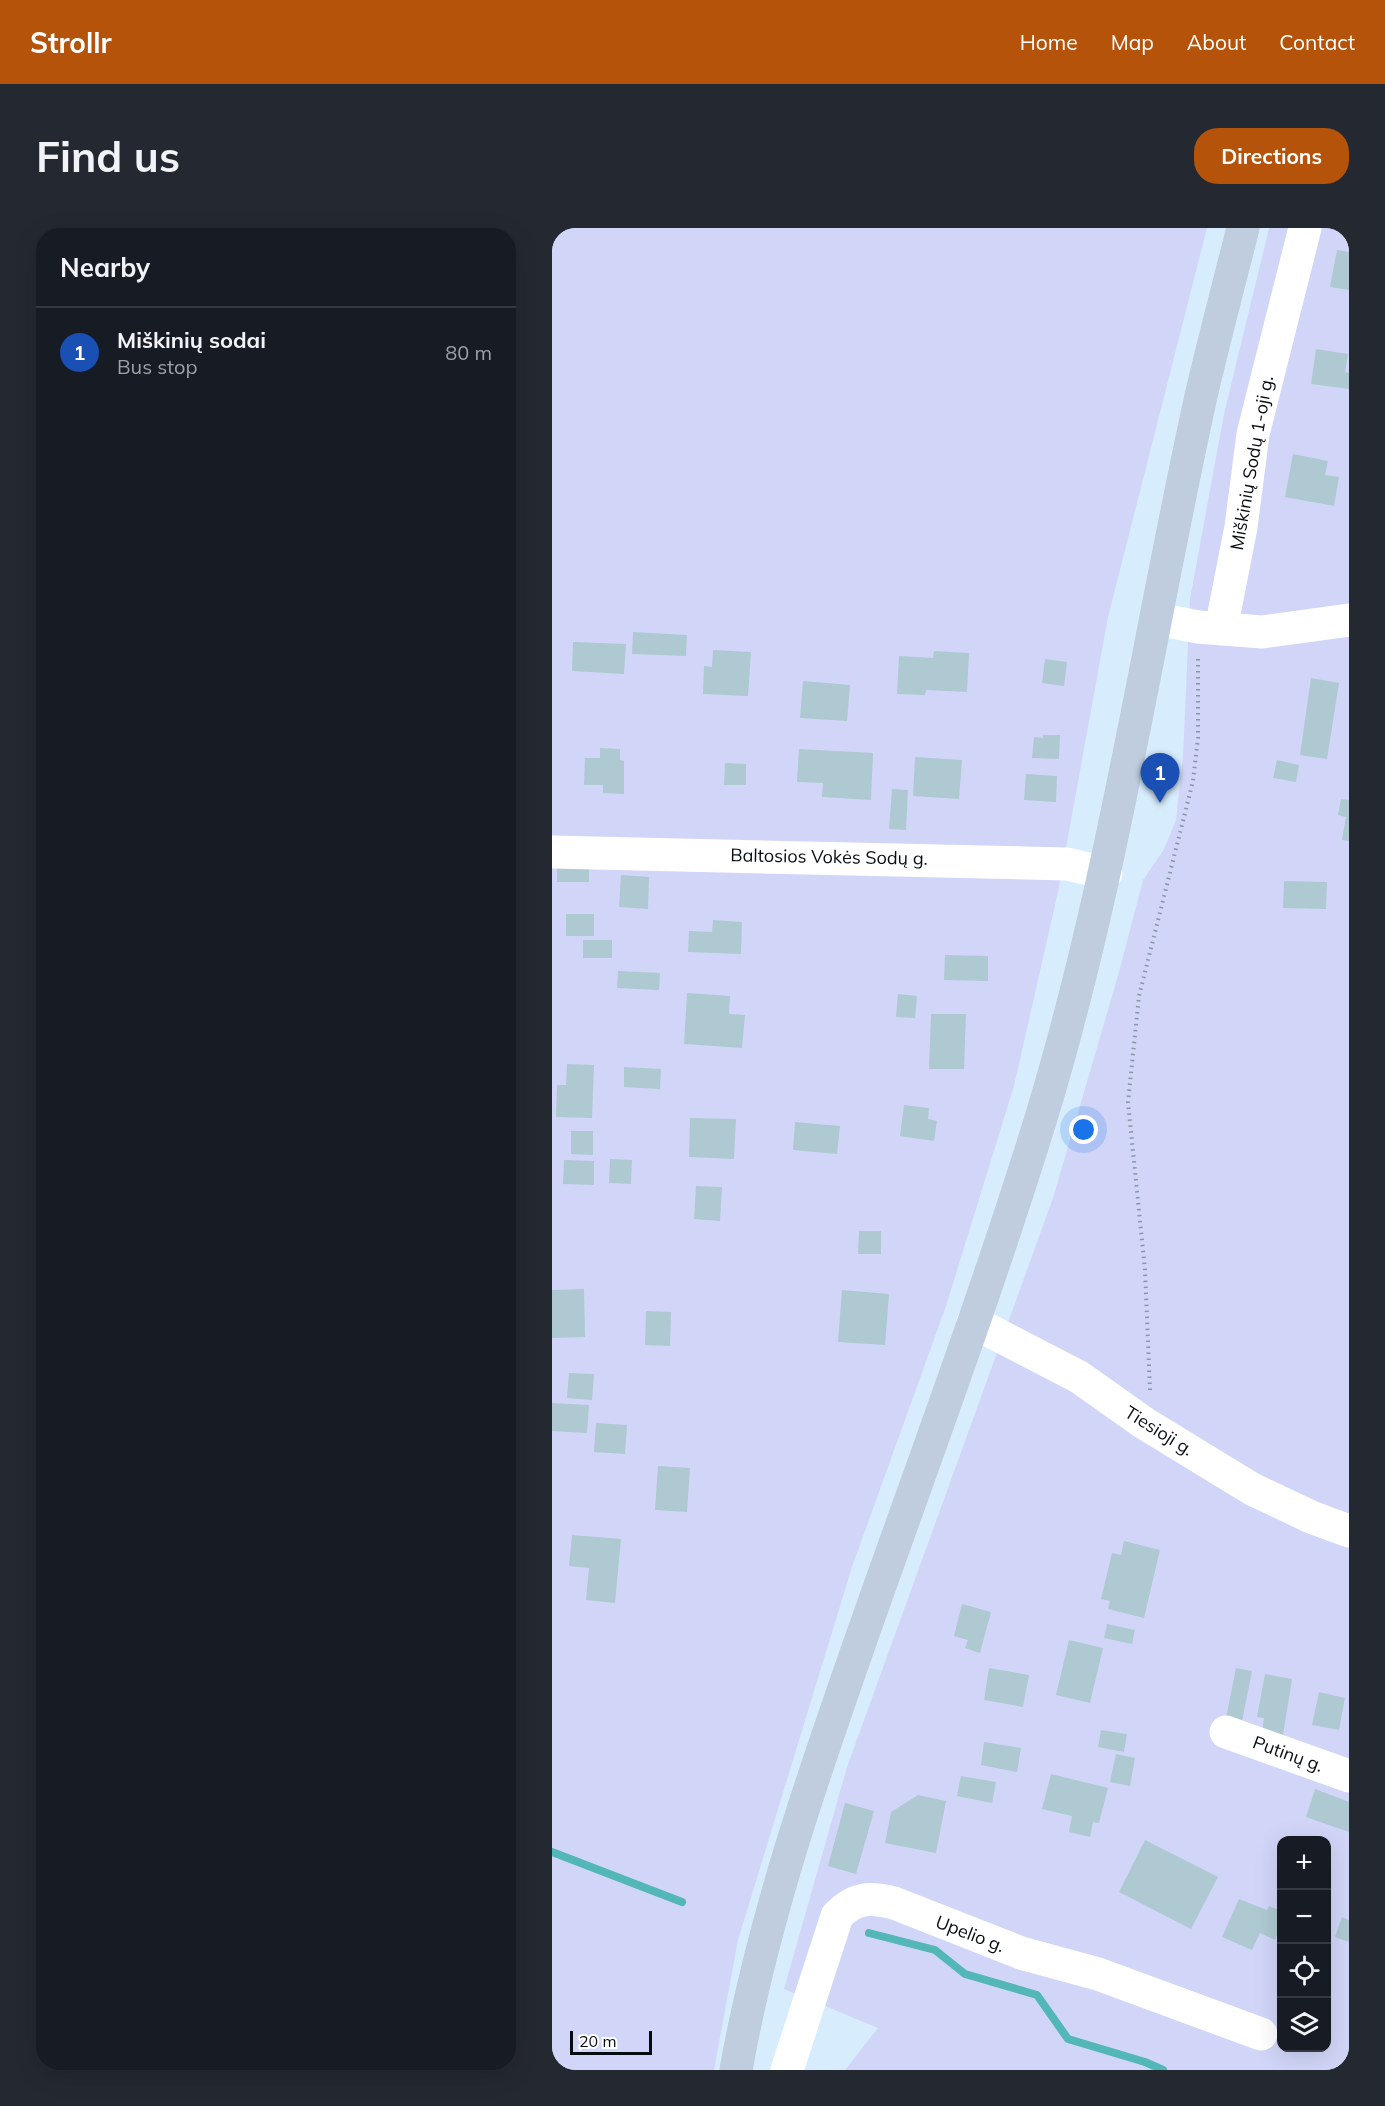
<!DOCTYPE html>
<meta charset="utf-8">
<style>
body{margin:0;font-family:Mulish,sans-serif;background:#242831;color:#f1f3f6}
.controls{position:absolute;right:18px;bottom:18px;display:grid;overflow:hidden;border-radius:12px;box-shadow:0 6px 24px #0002}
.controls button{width:54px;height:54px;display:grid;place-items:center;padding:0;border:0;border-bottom:2px solid #363941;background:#171b24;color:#f1f3f6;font:30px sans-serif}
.scale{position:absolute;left:18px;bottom:15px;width:82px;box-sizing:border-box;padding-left:6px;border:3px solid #060d12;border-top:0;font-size:16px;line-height:21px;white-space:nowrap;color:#060d12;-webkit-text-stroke:4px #fff;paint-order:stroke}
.you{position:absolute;left:532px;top:902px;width:21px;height:21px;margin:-15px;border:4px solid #fff;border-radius:50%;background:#1a73e8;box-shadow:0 0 0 9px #1a73e833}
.badge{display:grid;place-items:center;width:39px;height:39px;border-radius:50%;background:#b45309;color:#fff;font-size:20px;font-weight:700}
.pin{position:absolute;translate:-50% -50px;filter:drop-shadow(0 2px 3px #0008)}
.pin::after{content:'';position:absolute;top:32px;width:21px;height:18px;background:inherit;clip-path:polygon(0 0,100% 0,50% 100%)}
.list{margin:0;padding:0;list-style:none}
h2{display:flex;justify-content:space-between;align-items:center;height:78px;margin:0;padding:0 24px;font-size:26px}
h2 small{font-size:20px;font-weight:400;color:#9ea1a6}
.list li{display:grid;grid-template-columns:39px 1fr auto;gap:18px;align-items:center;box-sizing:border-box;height:90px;padding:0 24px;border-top:2px solid #363941}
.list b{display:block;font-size:22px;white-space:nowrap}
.list p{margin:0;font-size:20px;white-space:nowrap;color:#9ea1a6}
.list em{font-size:20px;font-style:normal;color:#9ea1a6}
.icon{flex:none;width:33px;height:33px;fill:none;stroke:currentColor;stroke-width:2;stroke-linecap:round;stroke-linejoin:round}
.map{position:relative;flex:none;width:797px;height:1842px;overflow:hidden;border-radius:24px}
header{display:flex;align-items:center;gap:36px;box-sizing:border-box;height:84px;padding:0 30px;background:#b45309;color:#fff}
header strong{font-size:28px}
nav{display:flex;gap:33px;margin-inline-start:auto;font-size:21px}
.intro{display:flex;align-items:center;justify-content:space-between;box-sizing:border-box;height:144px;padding:0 36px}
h1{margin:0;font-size:42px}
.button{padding:15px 27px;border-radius:24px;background:#b45309;color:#fff;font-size:21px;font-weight:700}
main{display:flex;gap:36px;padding:0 36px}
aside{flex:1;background:#171b24;border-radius:24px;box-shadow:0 6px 24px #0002}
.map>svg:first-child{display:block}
.green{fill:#d1d6f8;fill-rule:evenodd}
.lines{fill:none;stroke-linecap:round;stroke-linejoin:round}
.stream{stroke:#52b7b6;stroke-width:8}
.building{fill:#aec9d1}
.path{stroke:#8797a3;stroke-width:4;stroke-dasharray:1.5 4.5;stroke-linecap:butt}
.minor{stroke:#fff;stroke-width:33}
.major{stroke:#bfcddf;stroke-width:33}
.labels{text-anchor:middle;stroke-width:5;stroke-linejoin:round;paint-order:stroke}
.street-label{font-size:18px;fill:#060d12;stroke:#fff}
</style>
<header>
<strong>Strollr</strong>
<nav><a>Home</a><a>Map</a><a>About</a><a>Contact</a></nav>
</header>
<div class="intro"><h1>Find us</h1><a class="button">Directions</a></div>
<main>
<aside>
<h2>Nearby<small></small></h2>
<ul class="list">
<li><span class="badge" style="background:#1a4fb4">1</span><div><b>Miškinių sodai</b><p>Bus stop</p></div><em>80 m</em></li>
</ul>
</aside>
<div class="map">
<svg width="797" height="1842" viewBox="0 0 797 1842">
<rect width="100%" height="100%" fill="#d7edfd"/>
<path class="green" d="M0,0H655L556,389L506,664L462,858L394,1078L300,1339L186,1712L162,1842H0Z
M717,0H797V1842H293L326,1800L232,1761L295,1539L501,970L567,744L591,652L611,623L624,592L631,527L638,371L672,186ZM730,1612H774V1820H730Z"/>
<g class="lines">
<path class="stream" d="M0,1624L130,1674
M317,1705L383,1722L413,1746L485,1767L516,1811L593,1834L611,1842"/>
</g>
<path class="building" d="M785,22L797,24V62L778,59Z
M764,121L796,126L793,144L797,145V161L759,156Z
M741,226L776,233L773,247L787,249L782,278L733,269Z
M81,404L135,407L134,428L80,426Z
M21,414L74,416L72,446L20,443Z
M161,422L199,424L196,468L151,466L152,438L160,439Z
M382,423L417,425L415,464L374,462L373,467L345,466L347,428L381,430Z
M493,431L515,434L512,458L490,455Z
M759,450L787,455L775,531L748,527Z
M251,453L298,457L295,493L248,490Z
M491,507H508L507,531L480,530L482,509L491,510Z
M48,520L68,521V532L72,533V566L51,565V557H32L33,530H48Z
M247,521L321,525L319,572L270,569L271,555L245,554Z
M363,529L410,532L407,571L361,568Z
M725,532L747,537L744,554L721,550Z
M173,535L194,536V557H172Z
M474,546L505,548L504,574L472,572Z
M340,561L356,562L354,602L337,601Z
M789,571L797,572V613L790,612L794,589L786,587Z
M5,634H37V654H5Z
M69,647L97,649L96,681L67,679Z
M732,653L775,654L774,681L731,680Z
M14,686H42V708H14Z
M161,692L190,694L189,726L136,724L137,703L160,704Z
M31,712H60V730H31Z
M393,727L436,728V753L392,752Z
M66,743L108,745L107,762L65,760Z
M135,765L178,768L177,786L193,787L190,820L132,816Z
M346,766L365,768L363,790L344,789Z
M379,786H414L412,841H377Z
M15,836L42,837L40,890L4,889L5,857H14Z
M72,839L109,841L108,861L72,859Z
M352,877L377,880L376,891L385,893L382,913L348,908Z
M138,890L184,891L182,931L137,929Z
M243,894L288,898L285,926L241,922Z
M19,903H41V927L19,926Z
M58,931L80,932L79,956L57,955Z
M12,932L42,933V957L11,956Z
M144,958L170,959L168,993L142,991Z
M307,1003H329V1026H306Z
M32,1061L33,1109L0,1110V1062Z
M290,1062L337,1066L333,1117L286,1114Z
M94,1083L119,1084L118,1118L93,1117Z
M17,1145L42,1146L40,1172L15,1170Z
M0,1175L37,1177L35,1205L0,1203Z
M44,1195L75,1197L73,1226L42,1224Z
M106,1238L138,1240L135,1284L103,1282Z
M20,1307L69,1311L63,1375L34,1372L37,1340L17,1338Z
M572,1313L608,1322L592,1390L556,1381L558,1373L549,1371L560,1325L569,1327Z
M410,1376L439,1384L428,1425L413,1420L416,1412L402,1408Z
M555,1396L583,1402L580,1416L552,1410Z
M517,1412L551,1420L538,1475L504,1467Z
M437,1440L477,1447L471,1479L432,1472Z
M684,1440L700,1443L690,1493L674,1490Z
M713,1446L740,1451L731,1507L710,1504L712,1490L705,1489Z
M767,1464L793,1470L787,1502L760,1497Z
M549,1502L575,1506L572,1524L546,1519Z
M432,1514L469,1520L465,1544L429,1537Z
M564,1526L583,1530L578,1558L558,1554Z
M499,1546L556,1560L547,1595L541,1594L538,1609L517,1604L520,1588L490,1581Z
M409,1548L444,1554L440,1575L405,1568Z
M763,1561L797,1574V1604L754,1589Z
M366,1567L394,1573L384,1625L333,1615L339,1584Z
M293,1575L322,1583L304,1646L276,1638Z
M593,1612L666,1649L639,1701L567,1664Z
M687,1671L715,1682L717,1678L730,1683V1696L723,1712L708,1705L700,1722L670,1709Z
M790,1689L797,1692V1714L783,1709Z"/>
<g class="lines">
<path class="path" d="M598,1162L593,1042L576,874L587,768L641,553L646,510V428"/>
<path class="minor" d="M605,391L646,399L710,404L797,392
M669,401L689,299L701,206L753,0
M0,624L515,636L554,645
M421,1094L527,1149L592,1195L700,1261L759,1289L797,1303
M674,1504L797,1548
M235,1842L285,1688C303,1669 318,1669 342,1675L469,1725L546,1746L709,1806"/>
<path class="major" d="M184,1842C211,1690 262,1545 313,1400C373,1230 436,1062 489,890C561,654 596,409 649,168C662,112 677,56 691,0"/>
</g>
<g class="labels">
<g class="street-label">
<text transform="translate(700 235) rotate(-80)" y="6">Miškinių Sodų 1-oji g.</text>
<text transform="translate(277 629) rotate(1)" y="6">Baltosios Vokės Sodų g.</text>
<text transform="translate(607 1203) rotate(32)" y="6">Tiesioji g.</text>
<text transform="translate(736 1526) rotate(20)" y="6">Putinų g.</text>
<text transform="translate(418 1706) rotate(21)" y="6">Upelio g.</text>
</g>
</g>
</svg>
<div class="controls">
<button>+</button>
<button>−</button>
<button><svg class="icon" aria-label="locate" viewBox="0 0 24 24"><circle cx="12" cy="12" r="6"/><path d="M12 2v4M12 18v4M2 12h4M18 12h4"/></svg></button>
<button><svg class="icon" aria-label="layers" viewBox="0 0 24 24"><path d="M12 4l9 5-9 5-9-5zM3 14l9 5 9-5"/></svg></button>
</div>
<div class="scale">20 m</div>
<div class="you"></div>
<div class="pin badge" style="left:608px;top:575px;background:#1a4fb4">1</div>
</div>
</main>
